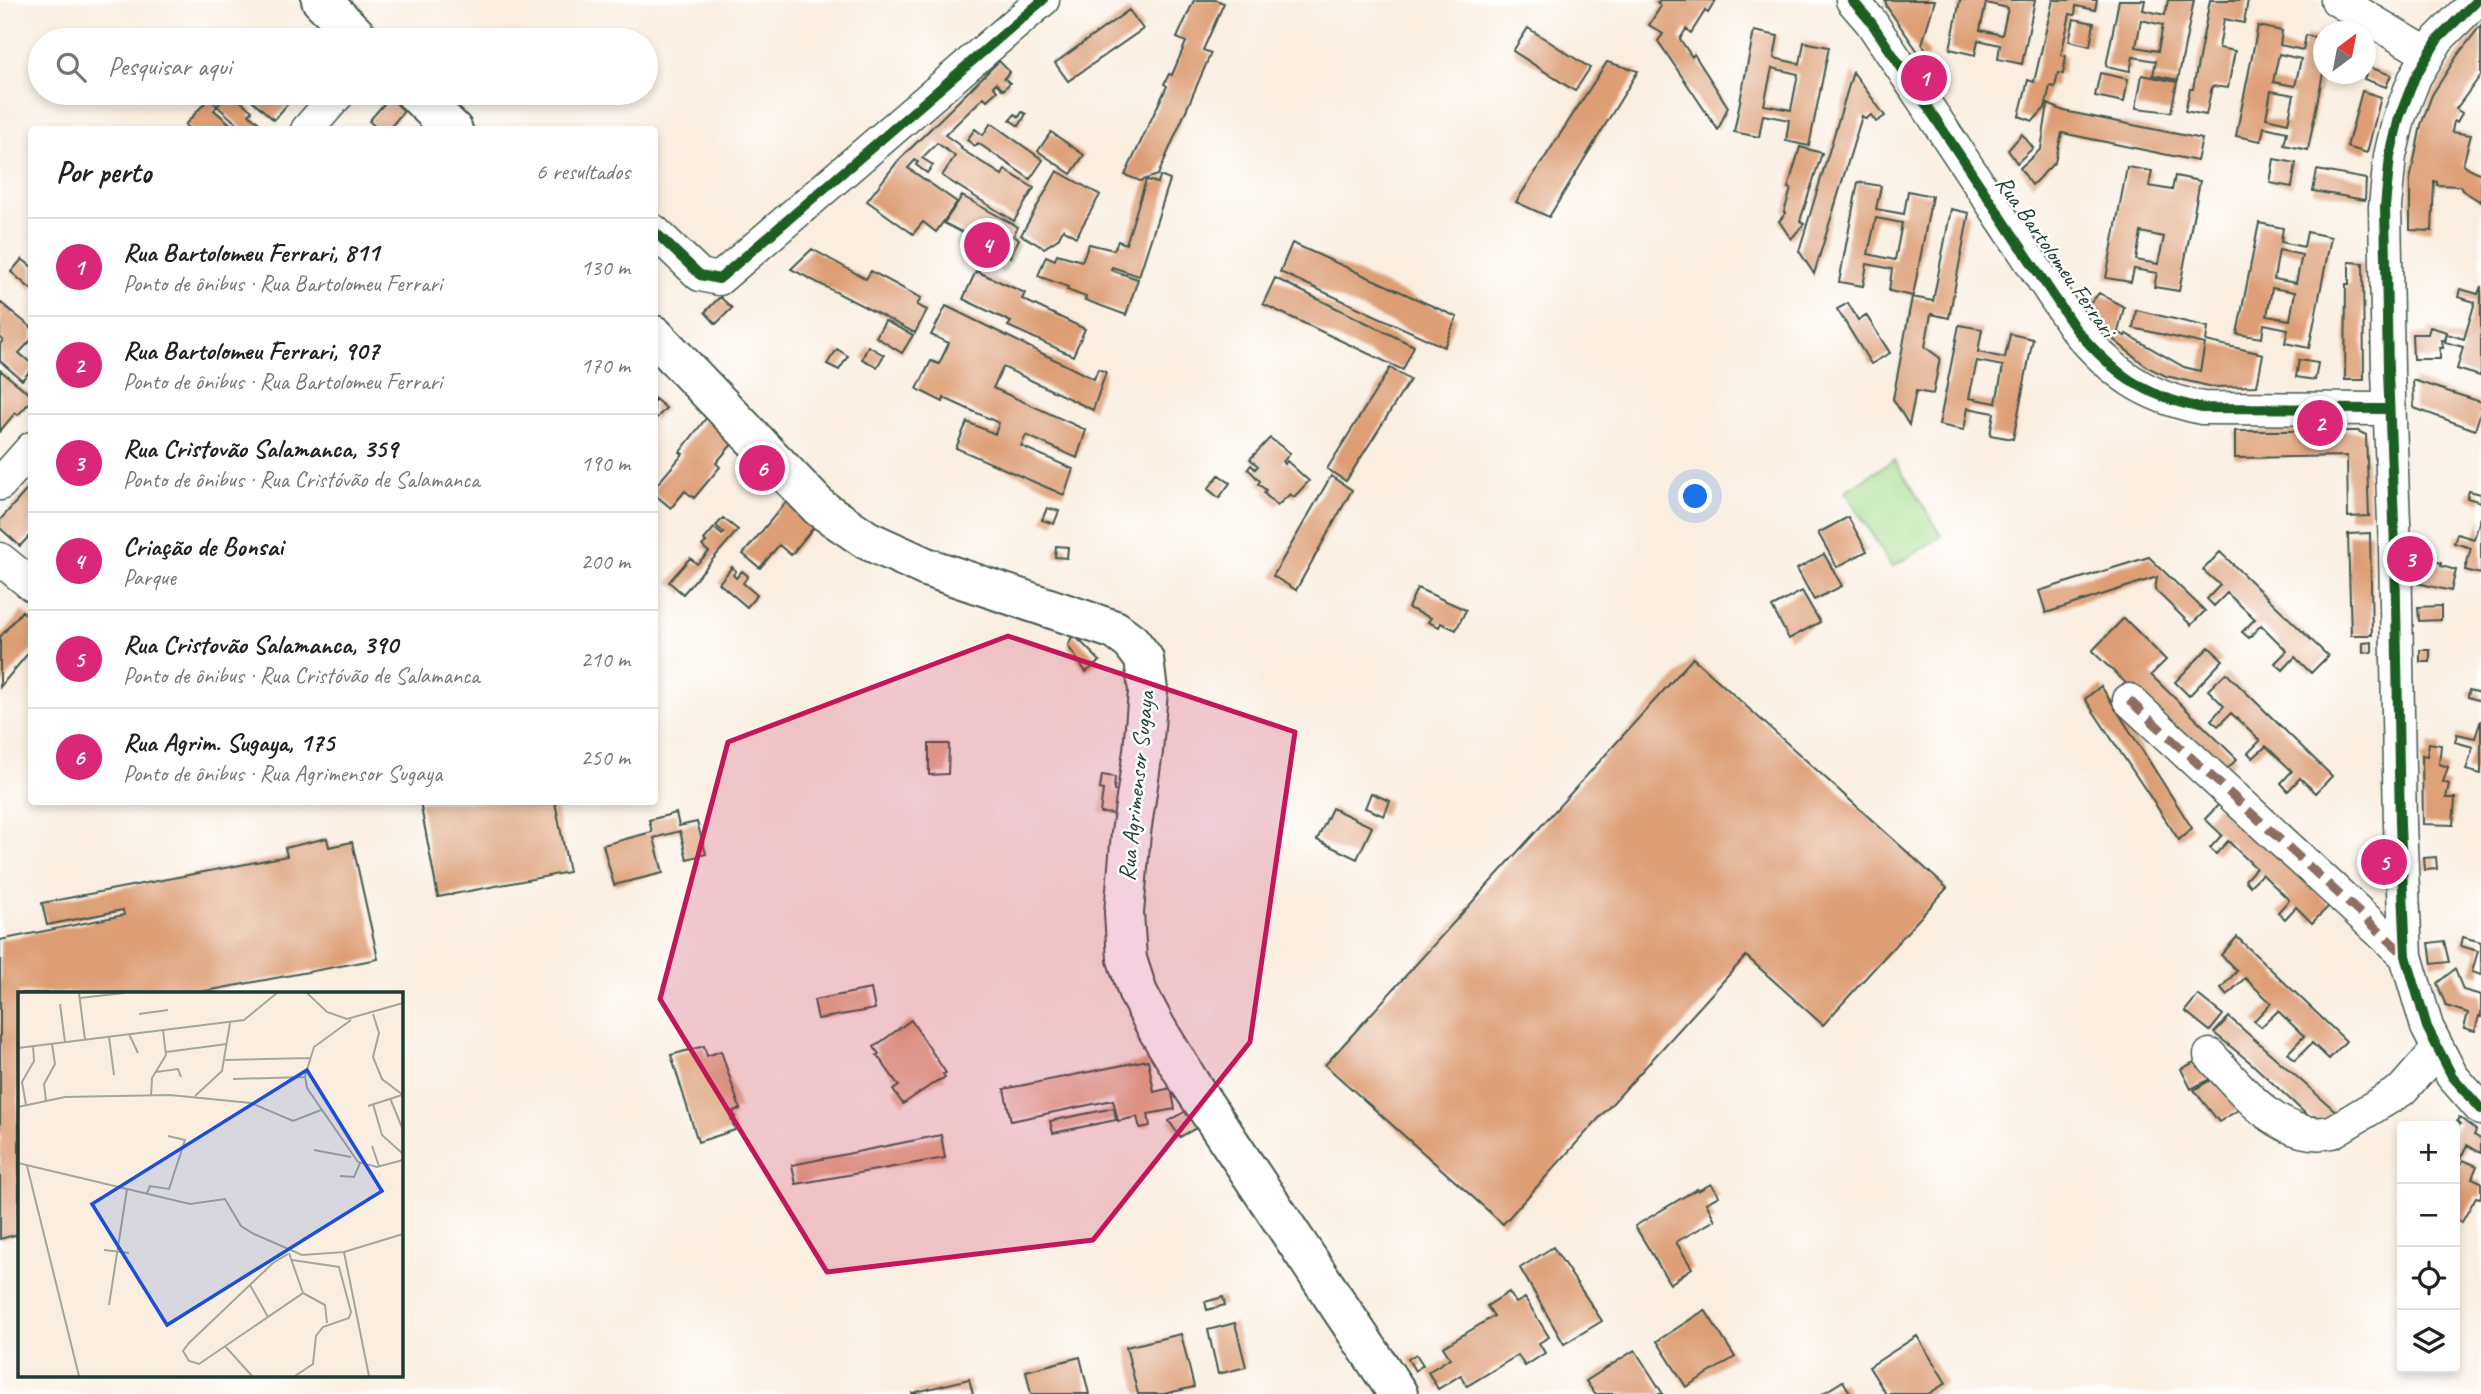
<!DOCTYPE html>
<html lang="pt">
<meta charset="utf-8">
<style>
body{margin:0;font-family:Caveat,sans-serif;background:#f6f6f6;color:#222}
.controls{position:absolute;right:21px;bottom:21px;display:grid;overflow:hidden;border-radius:7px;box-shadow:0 4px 10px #0003}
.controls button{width:63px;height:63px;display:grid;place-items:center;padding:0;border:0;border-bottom:2px solid #e0e0e0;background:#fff;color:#222;font:35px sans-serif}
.compass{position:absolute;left:2313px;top:21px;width:63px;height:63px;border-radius:50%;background:#fff;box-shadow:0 4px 10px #0003;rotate:32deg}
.you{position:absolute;left:1696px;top:497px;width:24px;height:24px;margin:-18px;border:5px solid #fff;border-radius:50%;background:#1a73e8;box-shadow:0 0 0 10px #1a73e833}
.badge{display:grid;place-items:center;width:46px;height:46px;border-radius:50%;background:#db2777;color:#fff;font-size:23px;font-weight:700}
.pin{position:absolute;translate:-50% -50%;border:4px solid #fff;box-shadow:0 2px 7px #0006}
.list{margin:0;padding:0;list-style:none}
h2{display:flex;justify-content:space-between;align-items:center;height:91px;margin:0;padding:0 28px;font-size:30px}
h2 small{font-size:23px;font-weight:400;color:#767676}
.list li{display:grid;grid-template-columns:46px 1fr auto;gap:21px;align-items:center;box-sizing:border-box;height:98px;padding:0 28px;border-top:2px solid #e0e0e0}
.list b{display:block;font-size:26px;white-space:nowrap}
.list p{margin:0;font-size:23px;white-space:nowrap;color:#767676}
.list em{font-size:23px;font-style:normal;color:#767676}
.icon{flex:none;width:38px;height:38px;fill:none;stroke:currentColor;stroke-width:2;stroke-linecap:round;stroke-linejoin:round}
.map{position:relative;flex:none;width:2481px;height:1394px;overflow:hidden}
.search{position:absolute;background:#fff;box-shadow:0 4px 10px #0003;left:28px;top:28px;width:630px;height:77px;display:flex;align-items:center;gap:18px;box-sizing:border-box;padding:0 24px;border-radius:38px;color:#767676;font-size:26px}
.panel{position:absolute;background:#fff;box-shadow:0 4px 10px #0003;left:28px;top:126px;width:630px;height:679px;border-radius:7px}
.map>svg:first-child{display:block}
.green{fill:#a6dc8c;stroke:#628c60;stroke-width:2}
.building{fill:#dd9e74;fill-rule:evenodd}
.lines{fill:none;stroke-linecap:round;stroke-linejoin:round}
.minor-casing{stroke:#40584e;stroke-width:35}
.major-casing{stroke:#40584e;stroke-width:42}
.minor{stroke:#fff;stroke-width:32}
.major{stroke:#fff;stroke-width:38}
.quiet{stroke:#8d6e63;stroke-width:9;stroke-dasharray:18 9;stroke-linecap:butt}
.cycleway-casing{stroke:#fff;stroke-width:15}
.cycleway{stroke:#1b5e20;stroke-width:10}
.marked{fill:#c2185b;fill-opacity:0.2;stroke:#c2185b;stroke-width:5;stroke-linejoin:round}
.labels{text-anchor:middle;stroke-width:5;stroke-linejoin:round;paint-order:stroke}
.street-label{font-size:24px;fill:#1f3d34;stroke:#fff}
.inset-road{fill:none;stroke:#a2a79b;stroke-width:2}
.view{fill:#1d4ed8;fill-opacity:0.15;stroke:#1d4ed8;stroke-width:3.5}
.inset-edge{fill:none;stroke:#1f3d34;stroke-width:3.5}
</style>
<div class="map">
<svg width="2481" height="1394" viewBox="0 0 2481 1394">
<rect width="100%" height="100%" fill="#fff"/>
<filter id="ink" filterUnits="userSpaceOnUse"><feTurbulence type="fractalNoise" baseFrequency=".0143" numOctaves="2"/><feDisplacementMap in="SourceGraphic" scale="14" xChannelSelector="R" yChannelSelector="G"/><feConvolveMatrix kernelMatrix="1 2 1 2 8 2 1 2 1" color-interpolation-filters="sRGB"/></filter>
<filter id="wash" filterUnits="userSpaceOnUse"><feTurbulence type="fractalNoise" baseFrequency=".00686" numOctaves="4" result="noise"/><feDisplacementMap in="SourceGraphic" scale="28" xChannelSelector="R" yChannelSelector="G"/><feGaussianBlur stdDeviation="1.57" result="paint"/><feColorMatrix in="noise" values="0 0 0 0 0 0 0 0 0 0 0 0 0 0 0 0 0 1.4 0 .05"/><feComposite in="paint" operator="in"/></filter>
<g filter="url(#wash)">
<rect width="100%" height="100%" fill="#faeee0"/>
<path class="green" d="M971,218L1018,245L1003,272L956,245Z
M1894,460L1942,536L1892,567L1845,491Z"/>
<g id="blocks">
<path class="building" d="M1194,0H1216L1224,3L1203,50L1211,53L1158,175L1140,181L1125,175L1167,86L1164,84L1169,74L1172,75L1186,42L1177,38Z
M1660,0H1716L1708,13L1705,11L1691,33L1686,29L1680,39L1692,57L1694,54L1728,107L1718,130L1658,41L1663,34L1649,25L1661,6L1657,3Z
M1885,0H1935L1922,44L1930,54L1923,59L1887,7Z
M1960,0H2035L2022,64L1998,59L2000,45L1978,40L1975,55L1950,49ZM1986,3L2008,8L2002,35L1980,30Z
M2053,0H2097L2095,10L2076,6L2075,15L2070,14L2061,55L2066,56L2063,74L2058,73L2055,87L2050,86L2045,108L2033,121L2019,116L2028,80L2034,82Z
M2119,0H2145L2143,10L2165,15L2168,0H2194L2178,80L2153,75L2156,61L2133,57L2130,71L2106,66ZM2141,20L2163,25L2158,51L2136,47Z
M2210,0H2248L2244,23L2224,19L2219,48L2235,51L2228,88L2212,86L2206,115L2185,111L2190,89H2193Z
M1129,10L1143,29L1068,81L1055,63Z
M2074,19L2094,23L2090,46L2069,41Z
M2481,25V75L2456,109L2462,113L2457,122L2454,121L2452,132L2471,135L2463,165L2481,174V202L2462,190L2460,186L2437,185V182L2434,181L2432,231L2410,230V180L2421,125L2432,95L2457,56Z
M2258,26L2282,31L2280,45L2303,50L2306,35L2323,39V73L2308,150L2284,145L2287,132L2264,127L2261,141L2236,136ZM2279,54L2301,59L2295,86L2273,82ZM2271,91L2294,95L2288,123L2266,118Z
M1528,28L1590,68L1575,91L1513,51Z
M1754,31L1778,36L1774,58L1800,64L1804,42L1829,47L1809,146L1786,141L1789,120L1763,115L1759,137L1734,132ZM1772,68L1798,74L1791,110L1764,105Z
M999,61L1010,72L1004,78L1010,83L1003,90L996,83L993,86L997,91L987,100L984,97L945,135L962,147L961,149L1002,175L1005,170L1034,188L1014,221L942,176L955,156L937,143L922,158L933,165L927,173L916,165L918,162L915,160L908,168L957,202L936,232L923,222L913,234L867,201L898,161Z
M1607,62L1638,71L1549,217L1516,202Z
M2369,67L2391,75L2386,87L2364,79Z
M1853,72L1885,116L1876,122L1871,115L1866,119L1862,116L1814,274L1799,251Z
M2100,73L2128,79L2124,102L2095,96Z
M2142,75L2177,82L2171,112L2136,108Z
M2362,91L2381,97L2367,153L2347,147Z
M229,93H243L238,99L252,111L249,114L267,130H244L217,106Z
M244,93H297L274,120Z
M390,97L404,111L388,130H379L369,121Z
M209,98L217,106L214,110L237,130H190L185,125Z
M2048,104L2064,111L2202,139L2197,161L2062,133L2055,162L2032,185L2020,168L2041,149Z
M1022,112L1026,114L1019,126L1010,120L1015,114L1019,117Z
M991,123L1043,160L1030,179L978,143L975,146L967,140L975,129L983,135Z
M1051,132L1084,155L1071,174L1038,151Z
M2022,134L2033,148L2017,163L2008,150Z
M1800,147L1822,153L1800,221L1804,224L1791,239L1779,221L1786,213L1784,212L1791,189L1788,188Z
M2274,159L2296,163L2292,187L2270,183Z
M2127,167L2152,171L2149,186L2172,190L2175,176L2200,181L2179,291L2154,287L2157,273L2134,269L2131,282L2106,278ZM2141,232L2164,237L2158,264L2136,260Z
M2317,170L2366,179L2365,200L2313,191Z
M1057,171L1100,195L1076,237L1063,229L1058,239L1044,248L1021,235Z
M1160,176L1170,180L1139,276L1112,267L1111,270L1138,279L1126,315L1085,300L1086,297L1067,290L1068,287L1038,276L1046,256L1055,260L1057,254L1082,261L1089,244L1114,250L1118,241L1126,244L1146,180L1158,183Z
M1858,182L1881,186L1876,209L1904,214L1908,191L1932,196L1913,296L1889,291L1892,269L1867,264L1863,286L1839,282ZM1876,218L1902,223L1895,260L1868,254Z
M962,196L1018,227L1013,236L1019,239L1010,257L944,223Z
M1951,209L1969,213L1949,318L1931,314L1925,347L1940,358L1933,394L1916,391L1909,425L1893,399L1912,297L1933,301Z
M2259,223L2283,228L2281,242L2304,247L2307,232L2331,237L2309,348L2285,343L2288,329L2264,324L2262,338L2237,334ZM2279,250L2302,255L2296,283L2274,279ZM2272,288L2295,292L2290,320L2267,316Z
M1292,243L1457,317L1444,347L1280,272Z
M812,249L866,279L871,271L921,298L917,305L927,310L915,333L791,269Z
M22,259L32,267V290L11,272Z
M2349,262L2363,263L2364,380H2345L2346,284H2349Z
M976,271L1025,293L1022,299L1085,329L1073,356L1008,326L1011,322L963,299Z
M1275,278L1414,346L1403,370L1263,304Z
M2481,286V372L2480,376L2457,369L2463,347L2445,342L2447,334L2464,339L2475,302L2458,297L2460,289L2478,294Z
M2099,293L2124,307L2118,332L2125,336L2126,334L2184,367L2200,371L2205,344L2133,328L2136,310L2208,327L2206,341L2263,354L2257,386L2213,387L2166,376L2147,367L2114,340L2088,306Z
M720,297L732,308L716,324L705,312Z
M0,302L32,328V339L19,353L32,364V369L22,380L0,361V344L3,340L0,337Z
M1848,303L1858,320L1866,315L1890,353L1871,364L1837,309Z
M946,306L1094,379L1098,369L1106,372L1093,410L1003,367L993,388L1086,430L1077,458L1026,435L1021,446L1073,469L1064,495L956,448L967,422L995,434L999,423L944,398L943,402L917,389L931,361L939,364L949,343L931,335Z
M885,321L913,335L902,353L876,337Z
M1959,325L1982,329L1978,352L2005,358L2010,334L2033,339L2013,439L1990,435L1994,413L1968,408L1964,430L1939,425ZM1977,361L2003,366L1996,403L1969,398Z
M2430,327L2447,332L2445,340H2442L2443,348H2440V359H2413L2412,334H2428Z
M868,346L884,355L877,367L862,359Z
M837,349L848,356L839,370L827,364Z
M2299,360L2318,363L2315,380L2296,377Z
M1390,368L1410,380L1346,481L1327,469Z
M0,370L32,396V400L18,415L15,413L0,431Z
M2413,380L2481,402V411L2475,430L2414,408Z
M654,398L666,408L654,421Z
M707,417L733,443L716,463L720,467L694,498L685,491L671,508L654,494V488L683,454L680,452Z
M2235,431H2358L2366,435L2369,516L2348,517L2347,456L2235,458Z
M1270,438L1290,453L1283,462L1285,464L1287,461L1309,481L1294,497L1290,494L1277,506L1264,493L1266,490L1258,484L1260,481L1248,469L1251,465L1255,469L1258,466L1250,459Z
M1219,475L1230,483L1219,498L1208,489Z
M1331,476L1352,490L1296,590L1273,576Z
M32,484V533L20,546L0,528V520Z
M2469,491L2481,494V502L2467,498Z
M790,497L819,521L791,555L779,545L760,568L743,554Z
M1047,508L1059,511L1054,524L1042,520Z
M1848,517L1867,551L1837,567L1818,533Z
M2481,517V574L2465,570L2471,548L2454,543L2457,534L2474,539Z
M723,518L738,530L683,594L669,582L690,558L697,564L709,552L702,546L706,542L704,540L714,528L722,535L724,533L716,526Z
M2370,533L2372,635H2351L2348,534Z
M2417,540L2432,542L2429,559L2441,563V566L2456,570L2451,591L2417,583Z
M1056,546L1068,547L1067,558L1055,557Z
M2220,552L2328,656L2311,673L2295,657L2283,670L2275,663L2287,651L2261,625L2249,638L2242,632L2255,619L2227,593L2214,606L2207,599L2220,585L2203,570Z
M1824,554L1842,586L1814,600L1797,569Z
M2149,557L2205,611L2191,625L2155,590L2157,577L2046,613L2039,591Z
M732,567L736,571L733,575L736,578L742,571L748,576L743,583L757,595L747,607L719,583Z
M1417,588L1466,610L1456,630L1441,623L1439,627L1428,622L1431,618L1408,608Z
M1802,591L1820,622L1789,639L1772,607Z
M2441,606V620L2419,621L2418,607Z
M22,611L32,619V652L30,651L0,687V637Z
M2124,618L2166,660L2151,675L2237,759L2222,774L2092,651Z
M1073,634L1100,661L1086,672L1068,646Z
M2372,642V652L2363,653V643Z
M2209,647L2223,660L2189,696L2175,682Z
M2420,650H2430V662H2420Z
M1693,658L1947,888L1823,1025L1746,956L1503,1224L1325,1065Z
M2226,673L2332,776L2316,793L2300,778L2288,791L2281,783L2292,771L2266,746L2253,758L2248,753L2260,741L2231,713L2218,726L2211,720L2224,706L2208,690Z
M2101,686L2192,828L2179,840L2085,699Z
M2469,690L2481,693V701L2468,697Z
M2481,720V774L2466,770L2473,747L2455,742L2457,734L2475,738Z
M2429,743L2441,745L2439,764L2448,767L2443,782L2449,784L2446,798H2455L2453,825L2423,824L2422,755L2427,756Z
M929,744H949L948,774L929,775Z
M1102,775L1115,777L1114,791L1122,792L1119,814L1100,813L1103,790L1100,789Z
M1371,793L1390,801L1384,816L1365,808Z
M2222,801L2330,905L2312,923L2296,907L2285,919L2278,912L2289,900L2262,874L2250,886L2245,880L2256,868L2228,841L2216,854L2210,848L2222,835L2205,819Z
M420,802H555L569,872L438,897Z
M1332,808L1372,827L1357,859L1317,840Z
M676,813L679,826L697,822L706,854L687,859L680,831L654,838L663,873L614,885L603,845L652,832L649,820Z
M327,838L329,847L352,842L378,959L195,993H19V1234L0,1239V940L124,915L123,910L47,925L42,903L287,856L285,848Z
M2436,857L2437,869L2425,870L2424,858Z
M2237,937L2346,1041L2329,1059L2312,1043L2295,1060L2288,1053L2304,1036L2278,1011L2261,1027L2254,1021L2271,1003L2245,978L2227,995L2221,988L2237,971L2221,955Z
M2463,937L2481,942V975L2472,972L2478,951L2461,946Z
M2444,941L2449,962L2432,964L2429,943Z
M2455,969L2463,990L2481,995V1017L2479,1016L2475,1031L2464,1028L2468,1013L2446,1006L2437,983Z
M871,989L875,1009L818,1019L814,1000Z
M2198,995L2223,1015L2210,1031L2185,1011Z
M2229,1017L2339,1114L2324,1131L2251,1063L2214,1033Z
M911,1020L946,1073L943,1074L945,1078L937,1081L903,1104L893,1090L899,1086L877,1055L879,1054L874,1047Z
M704,1046L707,1056L721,1051L740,1109L733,1111L735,1117L731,1118L735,1130L698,1142L671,1055Z
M2202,1058L2210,1079L2191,1089L2181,1069Z
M1148,1060L1154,1092L1171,1088L1175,1109L1148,1114L1150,1126L1140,1128L1137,1117L1118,1121L1113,1100L1011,1121L1004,1089Z
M2216,1077L2238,1110L2219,1122L2194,1090Z
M1114,1108L1116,1120L1053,1133L1050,1121Z
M1191,1108L1202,1125L1180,1137L1169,1121Z
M2459,1117L2476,1130L2474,1135L2481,1139V1153L2467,1145L2455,1169V1131L2460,1124L2457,1121Z
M941,1135L945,1158L796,1184L792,1165Z
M2463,1160L2477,1166L2472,1178L2481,1182V1195L2480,1198L2476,1197L2462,1222L2455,1218V1170L2458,1171Z
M1711,1184L1719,1196L1706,1203L1715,1220L1676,1242L1692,1268L1670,1284L1635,1226L1697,1189L1698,1191Z
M1553,1247L1602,1321L1564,1344L1520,1268Z
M1509,1292L1516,1303L1525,1298L1549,1337L1539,1343L1545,1353L1525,1366L1518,1355L1467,1386L1461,1375L1438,1389L1428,1372L1450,1358L1443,1347L1494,1316L1487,1306Z
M1223,1297L1225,1305L1207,1310L1205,1302Z
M1705,1310L1735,1357L1686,1387L1657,1341Z
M1235,1323L1246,1367L1218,1374L1208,1330Z
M1181,1334L1194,1387L1164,1394H1138L1126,1347Z
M1917,1336L1946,1383L1928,1394H1886L1869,1367Z
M1635,1350L1663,1394H1595L1586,1381Z
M1416,1354L1423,1365L1415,1371L1408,1359Z
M1080,1357L1089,1394H1031L1026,1371Z
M969,1379L973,1394H913L912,1393Z
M1843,1381L1851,1394H1822Z"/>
</g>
</g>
<g filter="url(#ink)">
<use href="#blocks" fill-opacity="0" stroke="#40584e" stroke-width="2"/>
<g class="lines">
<defs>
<path id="minor" d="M1852,0L1871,22L2075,328C2113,373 2143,396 2202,408L2389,409
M2337,0L2428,54
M2477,0L2438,39L2415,77L2399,118L2390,156L2385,207L2388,371L2395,548L2400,825L2406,956L2427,1027L2452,1076L2481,1109
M307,130L339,93
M654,231L700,275L719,279L1043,0
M0,484L32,448
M0,559L32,585
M2129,700L2406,956
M2210,1055C2241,1088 2280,1143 2332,1132L2402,1090L2438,1049"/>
<path id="major" d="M321,0L361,40
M415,93L453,130
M654,335L820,508L867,540L926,567L1115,630L1131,642L1144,659L1148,691L1143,751L1131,833L1124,913L1127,959L1138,993L1157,1029L1190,1083L1398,1394"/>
</defs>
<use href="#minor" class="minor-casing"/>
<use href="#major" class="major-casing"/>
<use href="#minor" class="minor"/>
<use href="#major" class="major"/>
<path class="quiet" d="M2129,700L2406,956"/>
<defs>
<path id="cycleway" d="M1852,0L1871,22L2075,328C2113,373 2143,396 2202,408L2389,409
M2477,0L2438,39L2415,77L2399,118L2390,156L2385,207L2388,371L2395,548L2400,825L2406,956L2427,1027L2452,1076L2481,1109
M654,231L700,275L719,279L1043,0"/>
</defs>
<use href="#cycleway" class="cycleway-casing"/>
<use href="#cycleway" class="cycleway"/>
</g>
</g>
<path class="marked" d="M1008,636L1295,732L1250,1042L1093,1240L827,1272L660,999L728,742Z"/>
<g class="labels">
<g class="street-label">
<text transform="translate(2056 256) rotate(55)" y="8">Rua Bartolomeu Ferrari</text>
<text transform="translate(1136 786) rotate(-84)" y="8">Rua Agrimensor Sugaya</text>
</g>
</g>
<g transform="translate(18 992)">
<rect width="385" height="385" fill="#faeee0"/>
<path class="inset-road" d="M61,1L67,48M289,1L309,20L329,27L385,11M62,6L106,1M42,12L47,50M121,22L150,18M355,22L361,41L355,65L364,87L385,103M333,28L296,55L287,84L289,96L340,170L359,175L385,168M111,42L120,61M91,45L96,83M0,56L226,28L259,1M148,60L209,52M207,68L292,66M138,80L160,77L163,85M215,87L287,85M133,104L134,86L148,63L145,38M177,104L204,79L212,31M372,106L385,138M28,109L26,92L37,72L34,52M355,112L364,143L385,162M8,113L4,90L16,69L15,54M350,114L384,103M0,115L47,105L152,103L233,111L275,129L303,118M354,154L361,174M296,158L333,165M0,171L172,212L207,207L223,234L236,242L284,263L326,260L351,384M9,174L61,384M322,184L336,185L342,171M129,201L132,194L151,197L167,148L150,144M86,258L111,261M326,260L385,242M270,262L255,271L171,351L165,359L171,369L181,372L285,301L271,261M274,268L321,275L333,320L331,326L305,335L298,344L295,372L277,384M232,293L250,325M285,301L307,313L309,331M91,313L109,197M207,354L234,384"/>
<path class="view" d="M289,78L364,199L149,333L74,212Z"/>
<rect width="385" height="385" class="inset-edge"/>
</g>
</svg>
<div class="controls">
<button>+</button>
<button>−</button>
<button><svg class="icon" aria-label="locate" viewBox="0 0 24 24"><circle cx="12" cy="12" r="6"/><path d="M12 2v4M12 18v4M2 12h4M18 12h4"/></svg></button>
<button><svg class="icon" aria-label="layers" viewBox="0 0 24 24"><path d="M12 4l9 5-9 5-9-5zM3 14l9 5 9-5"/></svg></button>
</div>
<svg class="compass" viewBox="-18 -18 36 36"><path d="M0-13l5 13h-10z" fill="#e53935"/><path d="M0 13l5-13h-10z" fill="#767676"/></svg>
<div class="you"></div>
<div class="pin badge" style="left:1924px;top:78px">1</div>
<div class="pin badge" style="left:2320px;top:423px">2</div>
<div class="pin badge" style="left:2410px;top:559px">3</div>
<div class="pin badge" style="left:987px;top:245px">4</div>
<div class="pin badge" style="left:2384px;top:862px">5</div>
<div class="pin badge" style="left:762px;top:468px">6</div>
<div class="search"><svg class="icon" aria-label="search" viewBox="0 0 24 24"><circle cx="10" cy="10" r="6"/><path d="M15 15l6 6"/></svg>Pesquisar aqui</div>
<section class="panel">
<h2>Por perto<small>6 resultados</small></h2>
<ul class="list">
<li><span class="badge">1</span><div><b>Rua Bartolomeu Ferrari, 811</b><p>Ponto de ônibus · Rua Bartolomeu Ferrari</p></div><em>130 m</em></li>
<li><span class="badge">2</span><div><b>Rua Bartolomeu Ferrari, 907</b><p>Ponto de ônibus · Rua Bartolomeu Ferrari</p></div><em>170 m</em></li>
<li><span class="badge">3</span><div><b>Rua Cristovão Salamanca, 359</b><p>Ponto de ônibus · Rua Cristóvão de Salamanca</p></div><em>190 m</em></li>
<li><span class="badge">4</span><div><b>Criação de Bonsai</b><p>Parque</p></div><em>200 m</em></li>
<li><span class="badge">5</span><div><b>Rua Cristovão Salamanca, 390</b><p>Ponto de ônibus · Rua Cristóvão de Salamanca</p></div><em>210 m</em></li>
<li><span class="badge">6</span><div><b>Rua Agrim. Sugaya, 175</b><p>Ponto de ônibus · Rua Agrimensor Sugaya</p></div><em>250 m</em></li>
</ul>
</section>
</div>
